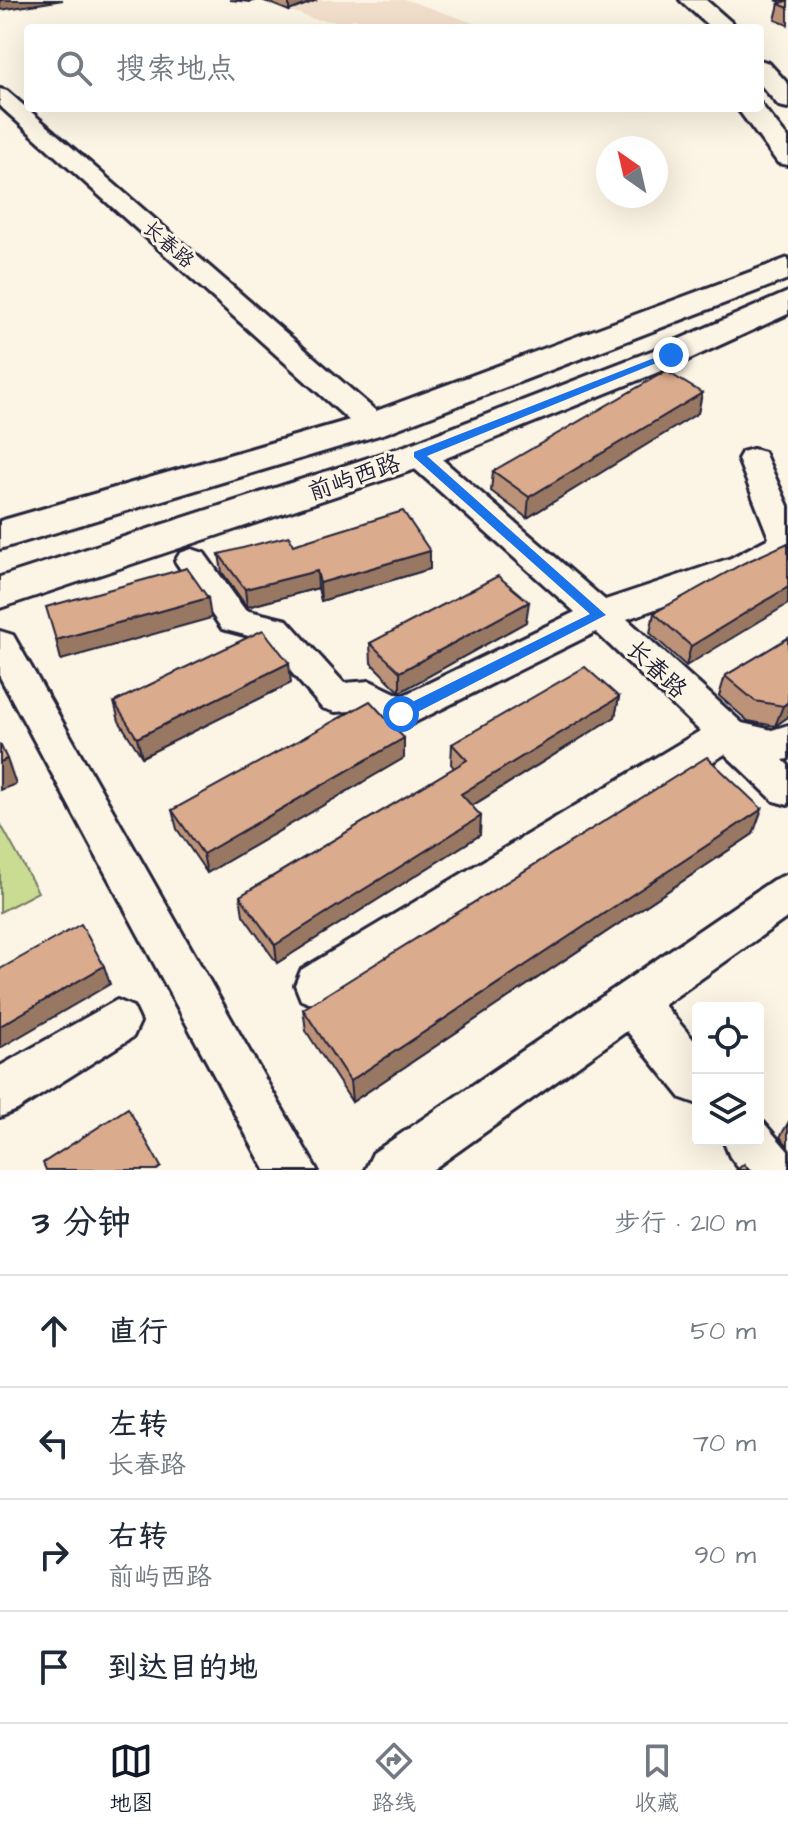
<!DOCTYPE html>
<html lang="zh">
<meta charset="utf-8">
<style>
body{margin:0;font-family:"Architects Daughter","LXGW WenKai TC",sans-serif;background:#f6f6f7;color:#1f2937}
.controls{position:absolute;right:24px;bottom:24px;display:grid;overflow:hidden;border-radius:8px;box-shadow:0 8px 32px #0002}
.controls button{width:72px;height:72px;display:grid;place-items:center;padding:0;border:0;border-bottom:2px solid #e0e1e3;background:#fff;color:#1f2937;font:40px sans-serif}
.compass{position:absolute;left:596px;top:136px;width:72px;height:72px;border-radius:50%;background:#fff;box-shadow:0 8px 32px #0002;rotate:326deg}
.stop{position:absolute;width:24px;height:24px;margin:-18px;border:6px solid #1a73e8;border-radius:50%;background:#fff}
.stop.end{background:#1a73e8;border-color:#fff;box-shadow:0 2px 8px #0008}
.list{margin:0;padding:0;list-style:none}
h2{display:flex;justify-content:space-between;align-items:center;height:104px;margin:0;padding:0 32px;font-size:34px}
h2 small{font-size:26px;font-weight:400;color:#747a83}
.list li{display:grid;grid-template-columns:52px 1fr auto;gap:24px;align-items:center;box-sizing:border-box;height:112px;padding:0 32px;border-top:2px solid #e0e1e3}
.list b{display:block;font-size:30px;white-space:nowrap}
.list p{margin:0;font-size:26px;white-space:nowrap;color:#747a83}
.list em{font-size:26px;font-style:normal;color:#747a83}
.icon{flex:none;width:44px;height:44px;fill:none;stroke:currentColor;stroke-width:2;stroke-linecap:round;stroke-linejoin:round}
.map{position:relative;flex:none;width:788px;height:1170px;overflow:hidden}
.search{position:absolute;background:#fff;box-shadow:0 8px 32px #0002;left:24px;right:24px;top:24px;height:88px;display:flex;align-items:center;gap:20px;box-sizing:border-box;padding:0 28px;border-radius:8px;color:#747a83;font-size:30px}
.sheet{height:552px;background:#fff}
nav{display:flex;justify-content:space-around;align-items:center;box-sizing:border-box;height:112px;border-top:2px solid #e0e1e3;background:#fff;font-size:22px;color:#747a83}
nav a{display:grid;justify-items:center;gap:4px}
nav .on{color:#111827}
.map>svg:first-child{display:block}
.built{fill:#f2dfcb}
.green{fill:#c9dc91;stroke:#767f66;stroke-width:2}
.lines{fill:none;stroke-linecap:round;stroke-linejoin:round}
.minor-casing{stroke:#22223b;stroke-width:6}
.major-casing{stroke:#22223b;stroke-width:6}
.minor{fill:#fcf5e5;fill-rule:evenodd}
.major{fill:#fcf5e5;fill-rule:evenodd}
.wall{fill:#bc9379;stroke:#22223b;stroke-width:2}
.shaded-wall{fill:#997863;stroke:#22223b;stroke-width:2}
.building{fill:#dbab8d;stroke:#22223b;stroke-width:2}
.route{fill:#1a73e8}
.labels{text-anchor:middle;stroke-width:6;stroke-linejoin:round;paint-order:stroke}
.far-street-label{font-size:20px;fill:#22223b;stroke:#fcf5e5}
.street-label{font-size:24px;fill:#22223b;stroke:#fcf5e5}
</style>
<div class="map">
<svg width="788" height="1170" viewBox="0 0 788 1170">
<rect width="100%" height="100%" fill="#fcf5e5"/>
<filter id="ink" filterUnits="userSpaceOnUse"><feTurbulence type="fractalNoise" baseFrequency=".0125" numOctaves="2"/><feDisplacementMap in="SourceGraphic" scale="16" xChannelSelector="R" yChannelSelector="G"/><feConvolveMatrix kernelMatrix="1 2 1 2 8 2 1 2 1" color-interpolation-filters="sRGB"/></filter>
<g filter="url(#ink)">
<path class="built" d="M272,0H407L474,23L463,28H382L355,19L342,22L313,19L267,2Z"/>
<path class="green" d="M0,823L38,892L0,912Z"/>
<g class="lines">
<defs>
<path id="minor" d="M0,89L7,91L384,418L388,425L384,432L373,434L362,432L0,106Z
M418,445L429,448L605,600L731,558L769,538L738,459L742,452L753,449L764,452L788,506V557L755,574L627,619L742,723L772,730L788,725V759L783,760L788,765V805L774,801L725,754L333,1000L317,1006L301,1000L295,985L301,970L700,731L596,632L401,729L364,710L335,712L322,708L264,640L222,629L175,561L180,553L192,549L204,553L245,610L287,620L344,683L370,681L402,696L575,612L407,462L403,455L407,448Z
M0,631L13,635L317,1170H265L0,677Z
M788,874V917L664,1005L698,1045V1104L681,1098L627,1031L432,1170H365L373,1153L773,880Z
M117,1000L133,1007L140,1022L133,1037L17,1110L0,1117V1066Z
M758,1120L764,1123L788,1151V1170H740L730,1157L723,1140H758Z"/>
<path id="major" d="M680,0H706L738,28H711Z
M760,60L769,63L788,84V108L779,106L760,84Z
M760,103L788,138V165L778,163L737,108H760Z
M788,258V279L386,433L0,549V521L360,417Z
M788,292V314L683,362L431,464L0,608V577L405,446L659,348Z"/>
</defs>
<use href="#minor" class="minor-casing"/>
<use href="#major" class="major-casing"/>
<use href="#minor" class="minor"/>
<use href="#major" class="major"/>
</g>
<path class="wall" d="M230,0H257L251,2Z
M262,0H317L289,11Z
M776,0H788V25L775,20L779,4L782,3Z
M702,393L698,413L527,518L491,491L493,471Z
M788,543L686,666L650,633L654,613Z
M293,545L430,551V569L321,601L318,588L247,607L222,572L219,554Z
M526,622L400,692L371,663L370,643Z
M788,638V717L775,726L748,721L719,696L725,676Z
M291,683L142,757L119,721L114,702Z
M619,697L615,717L472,806L480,835L277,963L243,915L240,896L454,768L451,764L452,744Z
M404,738V758L207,873L177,829L172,810Z
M753,834L352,1102L306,1031L303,1009Z
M788,1123V1146L780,1137Z"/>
<path class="shaded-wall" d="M0,0H63L0,10Z
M289,0H317L289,11Z
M702,393L698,413L527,518L529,497Z
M430,551V569L321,601L320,583Z
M317,571L318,588L247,607L245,589Z
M788,587V604L686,666L691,646Z
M208,598L211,618L61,660L56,640Z
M529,602L526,622L400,692V672Z
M289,663L291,683L142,757L137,738Z
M619,697L615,717L460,813L461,794Z
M788,702V717L775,726L783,706Z
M404,738V758L207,873L203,854Z
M7,759L16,784L0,790V762Z
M762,809L753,834L352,1102L350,1081Z
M481,816L480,835L277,963L275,945Z
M104,966L110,984L0,1048V1026Z"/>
<path class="building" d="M788,0V8L779,4Z
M666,371L702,393L529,497L493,471Z
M403,511L430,551L320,583L317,571L245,589L219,554L289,536L293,545Z
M788,543V587L691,646L654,613L744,563Z
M187,568L208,598L56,640L46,607Z
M498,576L529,602L400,672L370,643Z
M263,630L289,663L137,738L114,702Z
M788,638V702L783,706L755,701L725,676Z
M585,667L619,697L461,794L481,816L275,945L240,896L467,760L452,744Z
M370,701L404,738L203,854L172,810Z
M0,744L7,759L0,762Z
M707,757L762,809L350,1081L303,1009Z
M81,924L104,966L0,1026V969Z
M128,1108L161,1167L157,1170H46L43,1163Z
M744,1164L749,1170H737Z"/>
</g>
<path class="route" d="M667,353L676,355L427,456L606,615L406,718H396V710L590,614L414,457V452Z"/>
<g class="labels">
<g class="far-street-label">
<text transform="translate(169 244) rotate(41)" y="7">长春路</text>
</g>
<g class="street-label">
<text transform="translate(354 477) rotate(-19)" y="8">前屿西路</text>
<text transform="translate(657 669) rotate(43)" y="8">长春路</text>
</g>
</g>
</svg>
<div class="controls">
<button><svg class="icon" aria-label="locate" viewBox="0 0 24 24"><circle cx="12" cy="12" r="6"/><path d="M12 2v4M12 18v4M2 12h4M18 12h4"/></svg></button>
<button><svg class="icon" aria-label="layers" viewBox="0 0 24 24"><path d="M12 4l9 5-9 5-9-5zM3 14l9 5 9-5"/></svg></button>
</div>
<svg class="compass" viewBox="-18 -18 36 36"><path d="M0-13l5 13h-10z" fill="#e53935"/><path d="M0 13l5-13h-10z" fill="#747a83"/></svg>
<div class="stop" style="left:401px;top:714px"></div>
<div class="stop end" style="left:671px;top:355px"></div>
<div class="search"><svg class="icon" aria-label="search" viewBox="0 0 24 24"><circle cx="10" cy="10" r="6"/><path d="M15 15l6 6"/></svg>搜索地点</div>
</div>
<section class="sheet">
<h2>3 分钟<small>步行 · 210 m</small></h2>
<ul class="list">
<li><svg class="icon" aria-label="ahead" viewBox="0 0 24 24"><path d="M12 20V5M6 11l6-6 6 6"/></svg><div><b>直行</b></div><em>50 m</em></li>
<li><svg class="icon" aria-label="left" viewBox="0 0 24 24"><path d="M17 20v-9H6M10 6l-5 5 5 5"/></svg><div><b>左转</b><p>长春路</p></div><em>70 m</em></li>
<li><svg class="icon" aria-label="right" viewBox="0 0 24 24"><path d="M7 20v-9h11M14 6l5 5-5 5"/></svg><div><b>右转</b><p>前屿西路</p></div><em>90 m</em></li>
<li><svg class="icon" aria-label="arrive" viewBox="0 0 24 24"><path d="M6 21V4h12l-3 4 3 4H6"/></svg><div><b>到达目的地</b></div></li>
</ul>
</section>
<nav>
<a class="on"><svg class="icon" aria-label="map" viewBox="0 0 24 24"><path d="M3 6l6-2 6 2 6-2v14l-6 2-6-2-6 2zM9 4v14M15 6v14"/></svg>地图</a>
<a><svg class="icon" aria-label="directions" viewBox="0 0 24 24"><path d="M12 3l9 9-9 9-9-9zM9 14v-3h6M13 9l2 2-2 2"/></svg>路线</a>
<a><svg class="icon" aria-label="saved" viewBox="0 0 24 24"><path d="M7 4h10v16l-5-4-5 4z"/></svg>收藏</a>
</nav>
